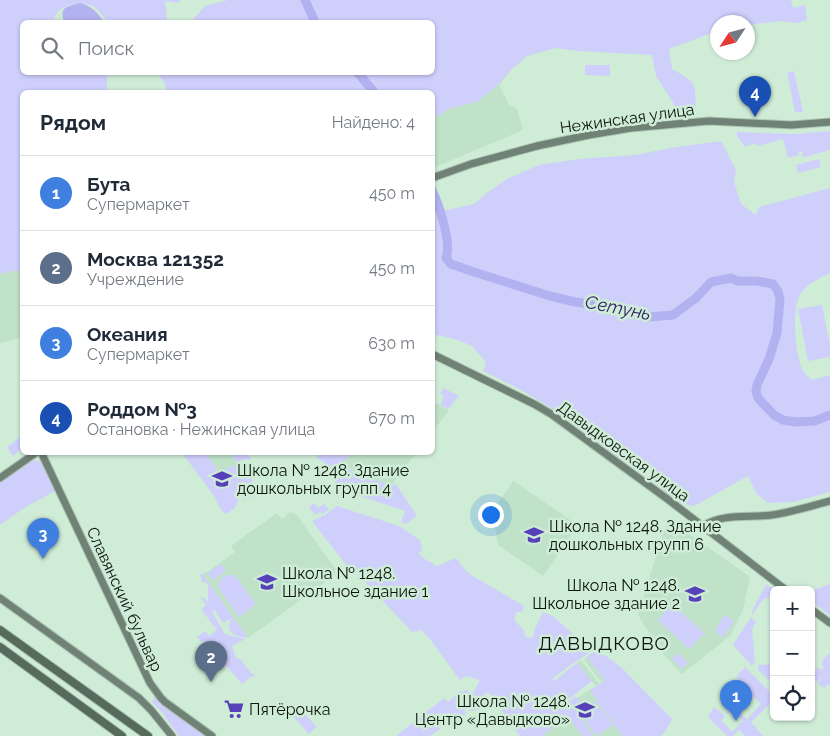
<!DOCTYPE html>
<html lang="ru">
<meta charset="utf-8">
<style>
body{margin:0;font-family:Raleway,sans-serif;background:#f2f2f3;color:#1f2937}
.controls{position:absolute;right:15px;bottom:15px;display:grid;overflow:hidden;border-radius:8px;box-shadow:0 1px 4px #0004}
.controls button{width:45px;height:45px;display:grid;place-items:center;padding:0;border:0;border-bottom:1px solid #e0e1e3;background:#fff;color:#1f2937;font:25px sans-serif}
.compass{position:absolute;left:710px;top:15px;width:45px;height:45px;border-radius:50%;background:#fff;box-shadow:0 1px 4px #0004;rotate:234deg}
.you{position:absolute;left:490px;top:514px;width:18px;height:18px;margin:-12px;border:4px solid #fff;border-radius:50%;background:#1a73e8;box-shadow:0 0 0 8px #1a73e833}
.badge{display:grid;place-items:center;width:32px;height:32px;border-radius:50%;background:#d93025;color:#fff;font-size:16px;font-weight:700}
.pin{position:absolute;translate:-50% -41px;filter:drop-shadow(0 1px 2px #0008)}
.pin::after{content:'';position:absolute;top:26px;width:18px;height:15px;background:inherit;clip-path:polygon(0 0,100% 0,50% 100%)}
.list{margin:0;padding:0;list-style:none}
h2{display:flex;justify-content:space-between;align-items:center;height:65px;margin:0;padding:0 20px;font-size:21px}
h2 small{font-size:16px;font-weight:400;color:#747a83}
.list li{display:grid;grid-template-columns:32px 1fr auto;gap:15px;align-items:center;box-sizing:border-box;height:75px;padding:0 20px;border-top:1px solid #e0e1e3}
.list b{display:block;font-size:19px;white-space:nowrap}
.list p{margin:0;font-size:16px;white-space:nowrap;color:#747a83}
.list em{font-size:16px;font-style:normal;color:#747a83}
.icon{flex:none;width:28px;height:28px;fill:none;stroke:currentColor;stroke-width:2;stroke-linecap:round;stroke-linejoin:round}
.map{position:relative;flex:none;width:830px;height:736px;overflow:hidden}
.search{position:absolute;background:#fff;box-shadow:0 1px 4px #0004;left:20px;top:20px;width:415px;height:55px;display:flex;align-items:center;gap:12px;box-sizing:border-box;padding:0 18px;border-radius:8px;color:#747a83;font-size:19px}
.panel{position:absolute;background:#fff;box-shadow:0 1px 4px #0004;left:20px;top:90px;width:415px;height:365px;border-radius:8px}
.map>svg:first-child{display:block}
.built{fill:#bfe2c9}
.green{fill:#cfcffc}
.water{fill:#b3b2f0}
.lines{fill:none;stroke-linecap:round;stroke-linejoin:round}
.river{stroke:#b3b2f0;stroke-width:9}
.secondary-casing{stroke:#acc5b3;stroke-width:9}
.primary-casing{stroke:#acc5b3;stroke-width:10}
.secondary{stroke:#708275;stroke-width:7}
.primary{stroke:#566b5c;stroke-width:8}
.labels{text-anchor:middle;stroke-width:5;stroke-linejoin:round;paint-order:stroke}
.street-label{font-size:16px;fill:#0b150e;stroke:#cfecd7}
.poi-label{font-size:16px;fill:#0b150e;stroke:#cfecd7;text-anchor:start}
.water-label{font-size:18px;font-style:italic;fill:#2e2268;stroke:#cfecd7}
.quarter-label{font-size:19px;letter-spacing:1px;fill:#0b150e;stroke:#cfecd7}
</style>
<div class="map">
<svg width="830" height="736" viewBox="0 0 830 736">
<rect width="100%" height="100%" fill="#cfecd7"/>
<path class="built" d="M791,0L769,13L555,48L527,56L512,69L499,85L509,105L517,109L523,130L433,168L432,22Z
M22,264V338L0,343V271Z
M433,402L449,410L433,431Z
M184,453H233L248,473L217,497Z
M352,453H416L391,486L339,465Z
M513,481L578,525L543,576L498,545L492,512Z
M290,512L296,514L338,573L248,638L203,575L235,552L231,546L277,513L282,519Z
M668,519L750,577L743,610L730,636L682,674L664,655L638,615L649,579Z
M587,657L605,681L602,683L584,659Z
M581,660L599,684L596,686L577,663Z
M593,688L627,736H530L565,706Z"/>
<path class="green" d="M0,0H181L177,3L165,1L167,18L164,22H108C104,18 99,11 95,7C81,0 55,4 54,22H22V72L107,73V92H22V271H13L0,274Z
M228,0H791L793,8L805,5L807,20L796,23L781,21L748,25V22H718L717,31L669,49L672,69C698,83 696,84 695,113L677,109L656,76L652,55L578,51L555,48L527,56L512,69L498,85L478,101L449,109L433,119L432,92H167L165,84L157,73L432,72V22H191L205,6Z
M585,65H610V76L585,75Z
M794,71L803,112H795L787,73Z
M830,131V150L805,157H803L802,151L798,152L799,155L788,158L783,139L757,146L755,143L745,147L737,136V132L794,134Z
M721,141L736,170L734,182L741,204L756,215L759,207L830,188V273C819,279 805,284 799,297C792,314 795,355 803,371C805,374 809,377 811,380L830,375V492L793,502L768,503L756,493L748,476L694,506L676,502L662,493L655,474L650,468L624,456H615L592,440L558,412L521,390L483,371L486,362L472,346L458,340L433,334L432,207L447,210L474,204L488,192L507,179L539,165L579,159L635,155L677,147Z
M819,159L821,167L798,173L796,165Z
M822,305L830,346V357L808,361L798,309Z
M443,388L459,396L448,409L440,405L444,396L440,394Z
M22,436V449L13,456L7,447Z
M182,453H205L217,469L215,471L217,473L241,463H252C259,468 257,473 252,477L253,486L258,494L254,497L252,495L243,501L247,491L243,489L235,508L226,514L221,510V507H219L215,497Z
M230,453H247L251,459L249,460L245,459L237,462Z
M320,453H352L339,466L391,486L396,484L417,516L406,524L401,522L405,511L334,487L337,472L316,457Z
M33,460L40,461L42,462L55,489V491L24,508L0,525V483L30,461Z
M314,503L318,508L324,504L329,509L323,514L320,512L315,515L309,507Z
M337,506L399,526L420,540L422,548L419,554C424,560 430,561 436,566C444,565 448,560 456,558L465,570L471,575L524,606L522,612H517L514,618C517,626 526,628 525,637L533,638L534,631L543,612L554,617L586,646L581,649L590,652L554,677L553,679L554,681L577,663L592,681L566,701V706L569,704V701L575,697L578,698L581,702L576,711L593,736H583L570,720L562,725L560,722L542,736H520L488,692L481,697L486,704C481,709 478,711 470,711L467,705L463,707L466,714L449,722L430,736H396L444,698L448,702L459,692L467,690L472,695L480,680L466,676L460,680L429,638L421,630L412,632L368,585L360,575L347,566L312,521L325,515Z
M220,564L226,571L213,580L208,573Z
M203,573H205L203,575L248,638L247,637L245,638C234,635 223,632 232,618L223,623L215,610L212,612L225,634L245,639L232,646L236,658L240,659L251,673L256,676L251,677L242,684L205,641L201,642L197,637L205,631L209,636L217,630L201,609L206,605L201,599L203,597L208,602V586L206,582L203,583L200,575Z
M228,575H232L236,577L256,604L239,617L219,589C218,582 221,577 228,575Z
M830,583V615L811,601V591L825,586Z
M766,584L774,590V591L768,598L764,599L760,603L751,617L756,622L752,630L755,662L752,666L733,645L751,617L753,609Z
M672,604L704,633L689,649L658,620Z
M725,615L734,621L723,637L715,631Z
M593,652L606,656L622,668L672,719L666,730L661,736H622L590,690L605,681L587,657Z
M678,653L688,663L682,669L672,659Z
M830,653V675H827L830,676V685H826L825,688L818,684L821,678L826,675L820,678L817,682L811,676V674L818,667L820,670L823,668L824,667L821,664L824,660L823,659Z
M774,664V685L758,670V665Z
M745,667L774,696V704L773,705L771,703L751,722L763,736H745L739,730L733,736H727L708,717L714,707L725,716L721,720L732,732L743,721L732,709L727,714V707L723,703L726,697L735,706V707L748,720V718L761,704L738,683L737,676Z
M155,697L169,710L205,736H179L161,711L152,702Z
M596,701L613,725L596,736L580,713Z
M299,708L317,727L309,734L292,715Z"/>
<path class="water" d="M80,3C93,7 97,12 104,22H64C59,6 67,7 80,3Z"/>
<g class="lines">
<path class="river" d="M305,0L315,22
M357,72L374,92
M432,190C439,205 452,243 446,258L451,264L474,272L550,296L575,302L618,308L638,315L648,317L673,315L696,298L711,282L731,278L737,281H757L773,284L778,291L780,299L777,333L769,359L757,385L756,391L758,398L774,415L783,420L796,422L815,421L830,415"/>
<defs>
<path id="secondary" d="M432,178L471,164L537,146L589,135L631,128L709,121L791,125L830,122
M432,354L534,404L551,414L666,498L786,590
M41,452L150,683L161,698L165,702L212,736
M0,478L37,452
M703,526C723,513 749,518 772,515C792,512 811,506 830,501
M0,598L139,698L151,710L172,736
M811,609L830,623"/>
<path id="primary" d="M0,630L148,736
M0,647L122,736"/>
</defs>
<use href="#secondary" class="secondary-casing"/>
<use href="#primary" class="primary-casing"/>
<use href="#secondary" class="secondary"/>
<use href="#primary" class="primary"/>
</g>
<defs>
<symbol id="school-bare" viewBox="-9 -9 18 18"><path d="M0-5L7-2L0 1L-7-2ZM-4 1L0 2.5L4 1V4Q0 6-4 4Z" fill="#5641b9" stroke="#cfecd7" stroke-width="2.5" paint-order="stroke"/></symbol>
<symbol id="supermarket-bare" viewBox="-9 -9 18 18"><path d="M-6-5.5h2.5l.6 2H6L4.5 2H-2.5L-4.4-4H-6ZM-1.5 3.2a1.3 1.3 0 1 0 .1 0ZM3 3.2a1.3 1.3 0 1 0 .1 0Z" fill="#5641b9" stroke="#cfecd7" stroke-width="2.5" paint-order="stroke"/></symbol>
</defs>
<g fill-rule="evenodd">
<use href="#school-bare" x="208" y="465" width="28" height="28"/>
<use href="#school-bare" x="520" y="521" width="28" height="28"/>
<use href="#school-bare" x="253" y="568" width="28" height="28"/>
<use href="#school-bare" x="681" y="580" width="28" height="28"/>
<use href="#supermarket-bare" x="220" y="695" width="28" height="28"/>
<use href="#school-bare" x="571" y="696" width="28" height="28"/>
</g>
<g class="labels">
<g class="street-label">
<text transform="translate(627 118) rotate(-8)" y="6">Нежинская улица</text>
<text transform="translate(624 451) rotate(36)" y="6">Давыдковская улица</text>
<text transform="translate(125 599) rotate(65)" y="6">Славянский бульвар</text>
</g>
<g class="poi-label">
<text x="237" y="476">Школа № 1248. Здание<tspan x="237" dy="18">дошкольных групп 4</tspan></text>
<text x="549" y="532">Школа № 1248. Здание<tspan x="549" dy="18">дошкольных групп 6</tspan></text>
<text x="282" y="579">Школа № 1248.<tspan x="282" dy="18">Школьное здание 1</tspan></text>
<text x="680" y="591" text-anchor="end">Школа № 1248.<tspan x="680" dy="18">Школьное здание 2</tspan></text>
<text x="570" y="707" text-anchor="end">Школа № 1248.<tspan x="570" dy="18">Центр «Давыдково»</tspan></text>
<text x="249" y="715">Пятёрочка</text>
</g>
<g class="water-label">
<text transform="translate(618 308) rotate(11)" y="6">Сетунь</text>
</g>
<g class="quarter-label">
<text x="604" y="650">ДАВЫДКОВО</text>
</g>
</g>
</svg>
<div class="controls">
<button>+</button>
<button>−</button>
<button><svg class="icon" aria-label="locate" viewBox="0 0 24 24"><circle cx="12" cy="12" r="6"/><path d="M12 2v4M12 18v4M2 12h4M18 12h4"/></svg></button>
</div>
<svg class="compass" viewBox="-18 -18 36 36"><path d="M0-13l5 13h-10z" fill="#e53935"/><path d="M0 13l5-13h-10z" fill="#747a83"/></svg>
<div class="you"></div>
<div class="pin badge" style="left:736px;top:721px;background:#3f7fe0">1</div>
<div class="pin badge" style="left:211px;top:682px;background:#5c6f8a">2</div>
<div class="pin badge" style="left:43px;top:559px;background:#3f7fe0">3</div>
<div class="pin badge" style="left:755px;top:117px;background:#1a4fb4">4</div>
<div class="search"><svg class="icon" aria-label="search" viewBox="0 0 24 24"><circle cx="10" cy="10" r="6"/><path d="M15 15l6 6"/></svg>Поиск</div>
<section class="panel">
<h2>Рядом<small>Найдено: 4</small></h2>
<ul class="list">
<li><span class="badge" style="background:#3f7fe0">1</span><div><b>Бута</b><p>Супермаркет</p></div><em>450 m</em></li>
<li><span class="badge" style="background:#5c6f8a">2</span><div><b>Москва 121352</b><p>Учреждение</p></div><em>450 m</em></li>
<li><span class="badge" style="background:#3f7fe0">3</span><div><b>Океания</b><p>Супермаркет</p></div><em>630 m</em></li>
<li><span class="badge" style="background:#1a4fb4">4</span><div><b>Роддом №3</b><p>Остановка · Нежинская улица</p></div><em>670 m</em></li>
</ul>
</section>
</div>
